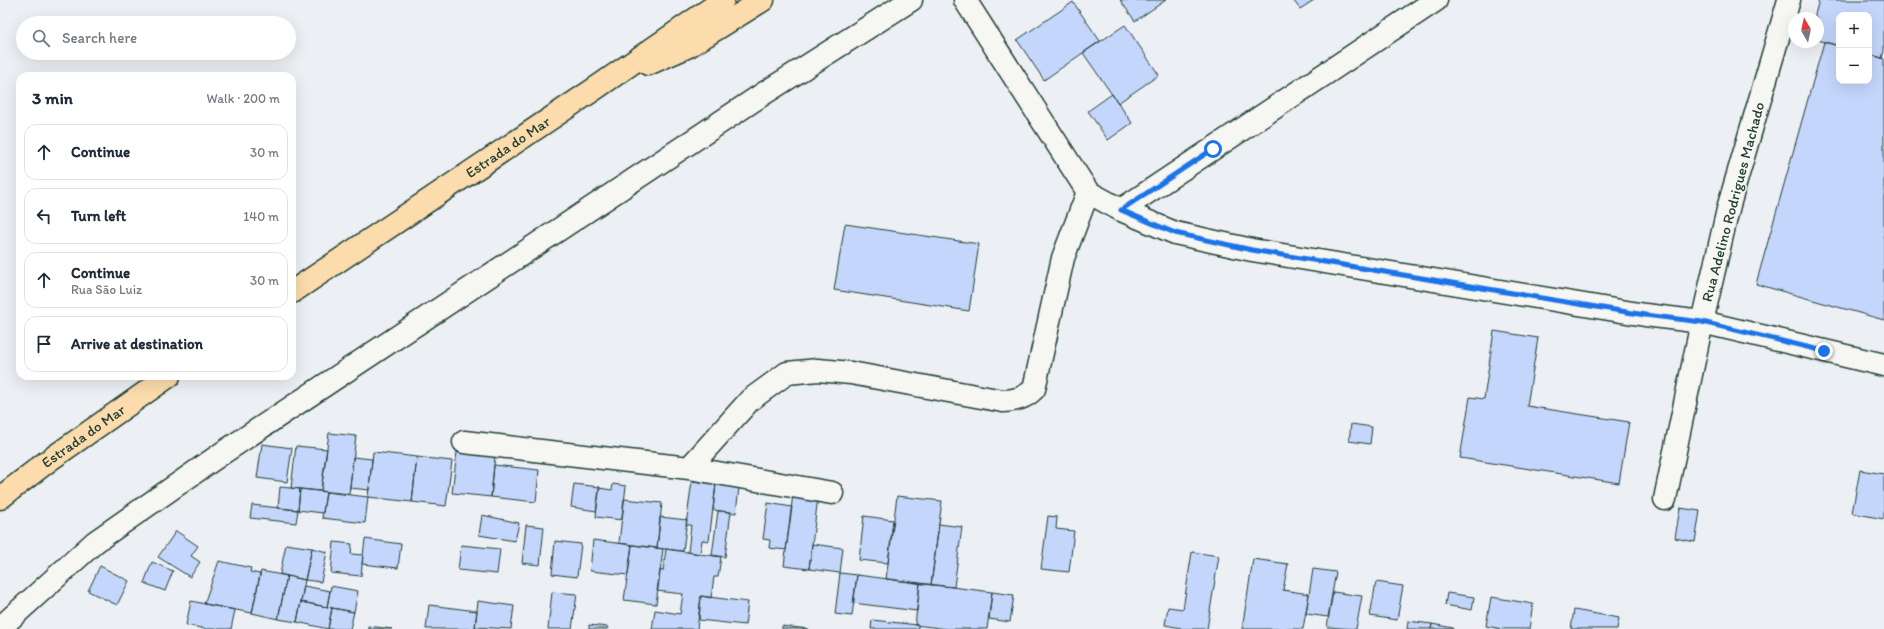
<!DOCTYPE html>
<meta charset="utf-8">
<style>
body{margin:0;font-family:Itim,sans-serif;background:#f6f6f7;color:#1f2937}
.controls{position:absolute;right:12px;top:12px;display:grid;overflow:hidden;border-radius:8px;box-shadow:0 4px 16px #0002}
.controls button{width:36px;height:36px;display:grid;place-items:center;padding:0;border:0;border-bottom:1px solid #e0e1e3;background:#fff;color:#1f2937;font:20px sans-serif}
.compass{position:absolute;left:1788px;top:12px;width:36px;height:36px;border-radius:50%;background:#fff;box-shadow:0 4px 16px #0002;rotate:351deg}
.stop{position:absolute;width:12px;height:12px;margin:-9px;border:3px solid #1a73e8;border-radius:50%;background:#fff}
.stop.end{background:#1a73e8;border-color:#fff;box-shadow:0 1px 4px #0008}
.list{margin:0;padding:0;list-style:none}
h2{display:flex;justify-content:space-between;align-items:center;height:52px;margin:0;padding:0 16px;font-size:17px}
h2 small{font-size:13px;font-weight:400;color:#747a83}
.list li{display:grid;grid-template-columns:26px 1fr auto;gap:12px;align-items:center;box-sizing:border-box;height:56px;margin:0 8px 8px;padding:0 8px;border:1px solid #e0e1e3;border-radius:12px}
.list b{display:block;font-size:15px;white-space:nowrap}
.list p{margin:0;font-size:13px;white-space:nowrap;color:#747a83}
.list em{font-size:13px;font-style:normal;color:#747a83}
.icon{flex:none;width:22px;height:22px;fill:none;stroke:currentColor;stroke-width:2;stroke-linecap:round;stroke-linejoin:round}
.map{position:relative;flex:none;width:1884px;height:629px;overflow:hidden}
.search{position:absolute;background:#fff;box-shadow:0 4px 16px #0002;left:16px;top:16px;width:280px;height:44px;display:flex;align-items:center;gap:10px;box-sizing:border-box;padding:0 14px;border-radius:22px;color:#747a83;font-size:15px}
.panel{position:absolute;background:#fff;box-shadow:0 4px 16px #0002;left:16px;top:72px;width:280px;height:308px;border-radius:12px}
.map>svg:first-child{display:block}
.building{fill:#c4d6fc;stroke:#1f3d34}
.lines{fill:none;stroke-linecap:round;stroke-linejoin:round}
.street-casing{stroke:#1f3d34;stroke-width:25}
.secondary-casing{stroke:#1f3d34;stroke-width:25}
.primary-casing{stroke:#1f3d34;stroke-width:25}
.street{stroke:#f6f6f2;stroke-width:22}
.secondary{stroke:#f6f6f2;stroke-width:22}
.primary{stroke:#fcdcac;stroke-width:22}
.route{stroke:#1a73e8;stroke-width:5}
.labels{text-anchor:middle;stroke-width:3;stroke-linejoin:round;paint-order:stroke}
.street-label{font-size:15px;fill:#1f3d34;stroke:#f6f6f2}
</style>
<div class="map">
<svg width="1884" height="629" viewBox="0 0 1884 629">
<rect width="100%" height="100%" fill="#ecf0f4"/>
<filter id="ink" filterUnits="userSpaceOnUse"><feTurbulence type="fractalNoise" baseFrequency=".025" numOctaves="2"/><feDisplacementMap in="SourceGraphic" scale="8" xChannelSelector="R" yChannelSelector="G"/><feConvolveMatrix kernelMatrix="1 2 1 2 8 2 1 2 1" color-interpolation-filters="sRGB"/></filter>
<g filter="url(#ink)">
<path class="building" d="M1120,0H1166L1135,21Z
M1293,0H1314L1300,9Z
M1819,0H1884V51L1882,58L1869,54V15H1839V46L1818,40V18H1814Z
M1073,2L1100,41L1044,80L1017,40Z
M1125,25L1159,75L1118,103L1083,53Z
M1824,42L1839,46V81H1869V54L1884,59V320L1756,284Z
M1112,94L1132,123L1108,140L1088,111Z
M845,224L979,244L969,311L834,290Z
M1494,331L1538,338L1527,406L1629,422L1619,483L1460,458L1470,397L1484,399Z
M1351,424L1372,427L1370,444L1349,441Z
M329,433L356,436L349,494L321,491Z
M262,444L292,448L287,482L257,478Z
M296,446L327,449L321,491L291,488Z
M373,452L417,457L412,502L368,497Z
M457,452L495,455L491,497L452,493Z
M353,457L372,459L369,490L350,488Z
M417,457L452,461L446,506L412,502Z
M494,465L539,470L536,502L491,497Z
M1860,470L1884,474V519L1852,513Z
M692,481L716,484L709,541L702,540L700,554L688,552L691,525H686Z
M574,484L600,487L596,511L571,507Z
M613,484L626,486L622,520L596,517L599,488L612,490Z
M716,484L739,487L736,513L713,510Z
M280,487L300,489L298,510L278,508Z
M300,489L326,492L323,513L298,510Z
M326,492L368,497L365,523L322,518Z
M793,494L818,497L809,569L784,566Z
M897,496L942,501L931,585L886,579Z
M624,499L662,503L657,548L619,543Z
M768,503L792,507L786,550L769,548L770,540L763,539Z
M252,505L298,510L296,523L250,518Z
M1680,508L1700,511L1695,542L1675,538Z
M718,511L731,512L725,557L712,555Z
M482,515L519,523L515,541L479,535Z
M864,516L893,520L888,563L859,560Z
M1048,516L1057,517L1056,529L1074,531L1069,572L1041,569Z
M660,517L687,520L683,551L657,548Z
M939,524L962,527L954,587L931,585Z
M526,525L544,527L540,565L522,563Z
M176,531L198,546L191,556L200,562L190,577L158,557Z
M365,539L401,544L398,568L362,564Z
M593,540L632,545L628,575L590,571Z
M555,541L581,544L577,577L552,574Z
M334,542L352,544L351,554L363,555L361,576L331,573Z
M286,544L312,548L305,580L280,574Z
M812,544L843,548L840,573L809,569Z
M461,545L500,549L497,574L458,570Z
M632,545L663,549L656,604L624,600Z
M312,548L327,552L321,582L305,580Z
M666,549L721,557L718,577H714L711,598L701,596L697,629H652L655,610L680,614L683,594L657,591L660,570L663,571Z
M1192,552L1219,556L1207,629H1181V628L1165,625L1168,607L1183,609Z
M1253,559L1288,564L1283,590L1309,594L1303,629H1242Z
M219,561L251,568L250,572L260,574L252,613L204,604Z
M152,562L173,571L165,591L144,583Z
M100,566L129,581L117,605L88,591Z
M1313,569L1336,572L1328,617L1306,614Z
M261,571L287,576L278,619L252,613Z
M840,573L857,575L852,616L835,614Z
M857,575L920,583L917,611L853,603Z
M287,576L305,580L297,622L278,619Z
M1376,582L1403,586L1397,620L1370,616Z
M920,583L992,592L987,629H948L915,625Z
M304,586L330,591L327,607L301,602Z
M331,586L358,591L354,612L327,607Z
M552,592L577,594L572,629H548Z
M992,592L1014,595L1010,622L989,619Z
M1333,592L1362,596L1356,629L1327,627Z
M1447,593L1474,597L1472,610L1445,605Z
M701,596L748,602L745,625L699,620Z
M1491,597L1533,604L1529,629H1502L1486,626Z
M191,601L235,610L231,629H206L186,625Z
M478,601L514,606L511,629L475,627Z
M301,602L332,608L328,629L297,622Z
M429,605L477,611L475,629H426Z
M332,608L354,612L350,629H328Z
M1574,610L1619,618L1617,629H1571Z
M872,620L918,625V629H871Z
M1408,621L1432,624L1431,629H1407Z
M1432,624L1453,628V629H1431Z
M589,625L608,627L607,629H589Z
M368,626L392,629H368Z
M782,626L809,629H782Z"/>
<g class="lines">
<defs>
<path id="street" d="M965,0L1088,192L1121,210L1436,0
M1121,210L1175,233L1252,250L1645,315L1702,322L1665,499
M464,442L689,468L832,493
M689,468L750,400L787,373L818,370L851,373L1003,401C1017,400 1025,398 1034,389L1063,258L1088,192
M0,628L95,542L221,454L763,94L911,0"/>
<path id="secondary" d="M1789,0L1729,205L1702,322L1884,365"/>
<g id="primary">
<path d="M648,64L689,46L763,0"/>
<path id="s1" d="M292,292L596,88L723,0"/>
<path id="s2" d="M0,498L48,461L169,376"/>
</g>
</defs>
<use href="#street" class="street-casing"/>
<use href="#secondary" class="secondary-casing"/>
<use href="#primary" class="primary-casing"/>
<use href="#street" class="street"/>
<use href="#secondary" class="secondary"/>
<use href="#primary" class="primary"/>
</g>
</g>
<g class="lines" filter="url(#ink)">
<path class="route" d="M1213,149L1121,210L1175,233L1252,250L1645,315L1702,322L1824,351"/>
</g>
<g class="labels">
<g class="street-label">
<text dy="5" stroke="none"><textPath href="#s1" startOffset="260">Estrada do Mar</textPath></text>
<text transform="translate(1733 202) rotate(-75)" y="5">Rua Adelino Rodrigues Machado</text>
<text dy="5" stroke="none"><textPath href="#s2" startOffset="104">Estrada do Mar</textPath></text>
</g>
</g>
</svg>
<div class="controls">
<button>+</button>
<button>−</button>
</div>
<svg class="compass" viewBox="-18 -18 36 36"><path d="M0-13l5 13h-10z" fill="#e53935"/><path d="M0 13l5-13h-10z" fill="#747a83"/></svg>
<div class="stop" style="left:1213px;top:149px"></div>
<div class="stop end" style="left:1824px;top:351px"></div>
<div class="search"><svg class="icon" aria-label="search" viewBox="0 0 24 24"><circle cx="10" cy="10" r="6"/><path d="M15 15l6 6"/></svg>Search here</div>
<section class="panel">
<h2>3 min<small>Walk · 200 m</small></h2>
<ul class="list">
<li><svg class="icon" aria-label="ahead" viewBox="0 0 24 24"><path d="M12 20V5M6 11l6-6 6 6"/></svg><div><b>Continue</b></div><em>30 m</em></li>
<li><svg class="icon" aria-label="left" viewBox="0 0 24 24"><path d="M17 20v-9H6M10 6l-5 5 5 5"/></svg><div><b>Turn left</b></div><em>140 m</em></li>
<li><svg class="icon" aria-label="ahead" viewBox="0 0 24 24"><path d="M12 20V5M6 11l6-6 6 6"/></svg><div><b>Continue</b><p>Rua São Luiz</p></div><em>30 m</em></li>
<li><svg class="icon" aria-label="arrive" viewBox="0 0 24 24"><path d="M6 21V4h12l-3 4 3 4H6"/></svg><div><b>Arrive at destination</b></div></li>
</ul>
</section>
</div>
